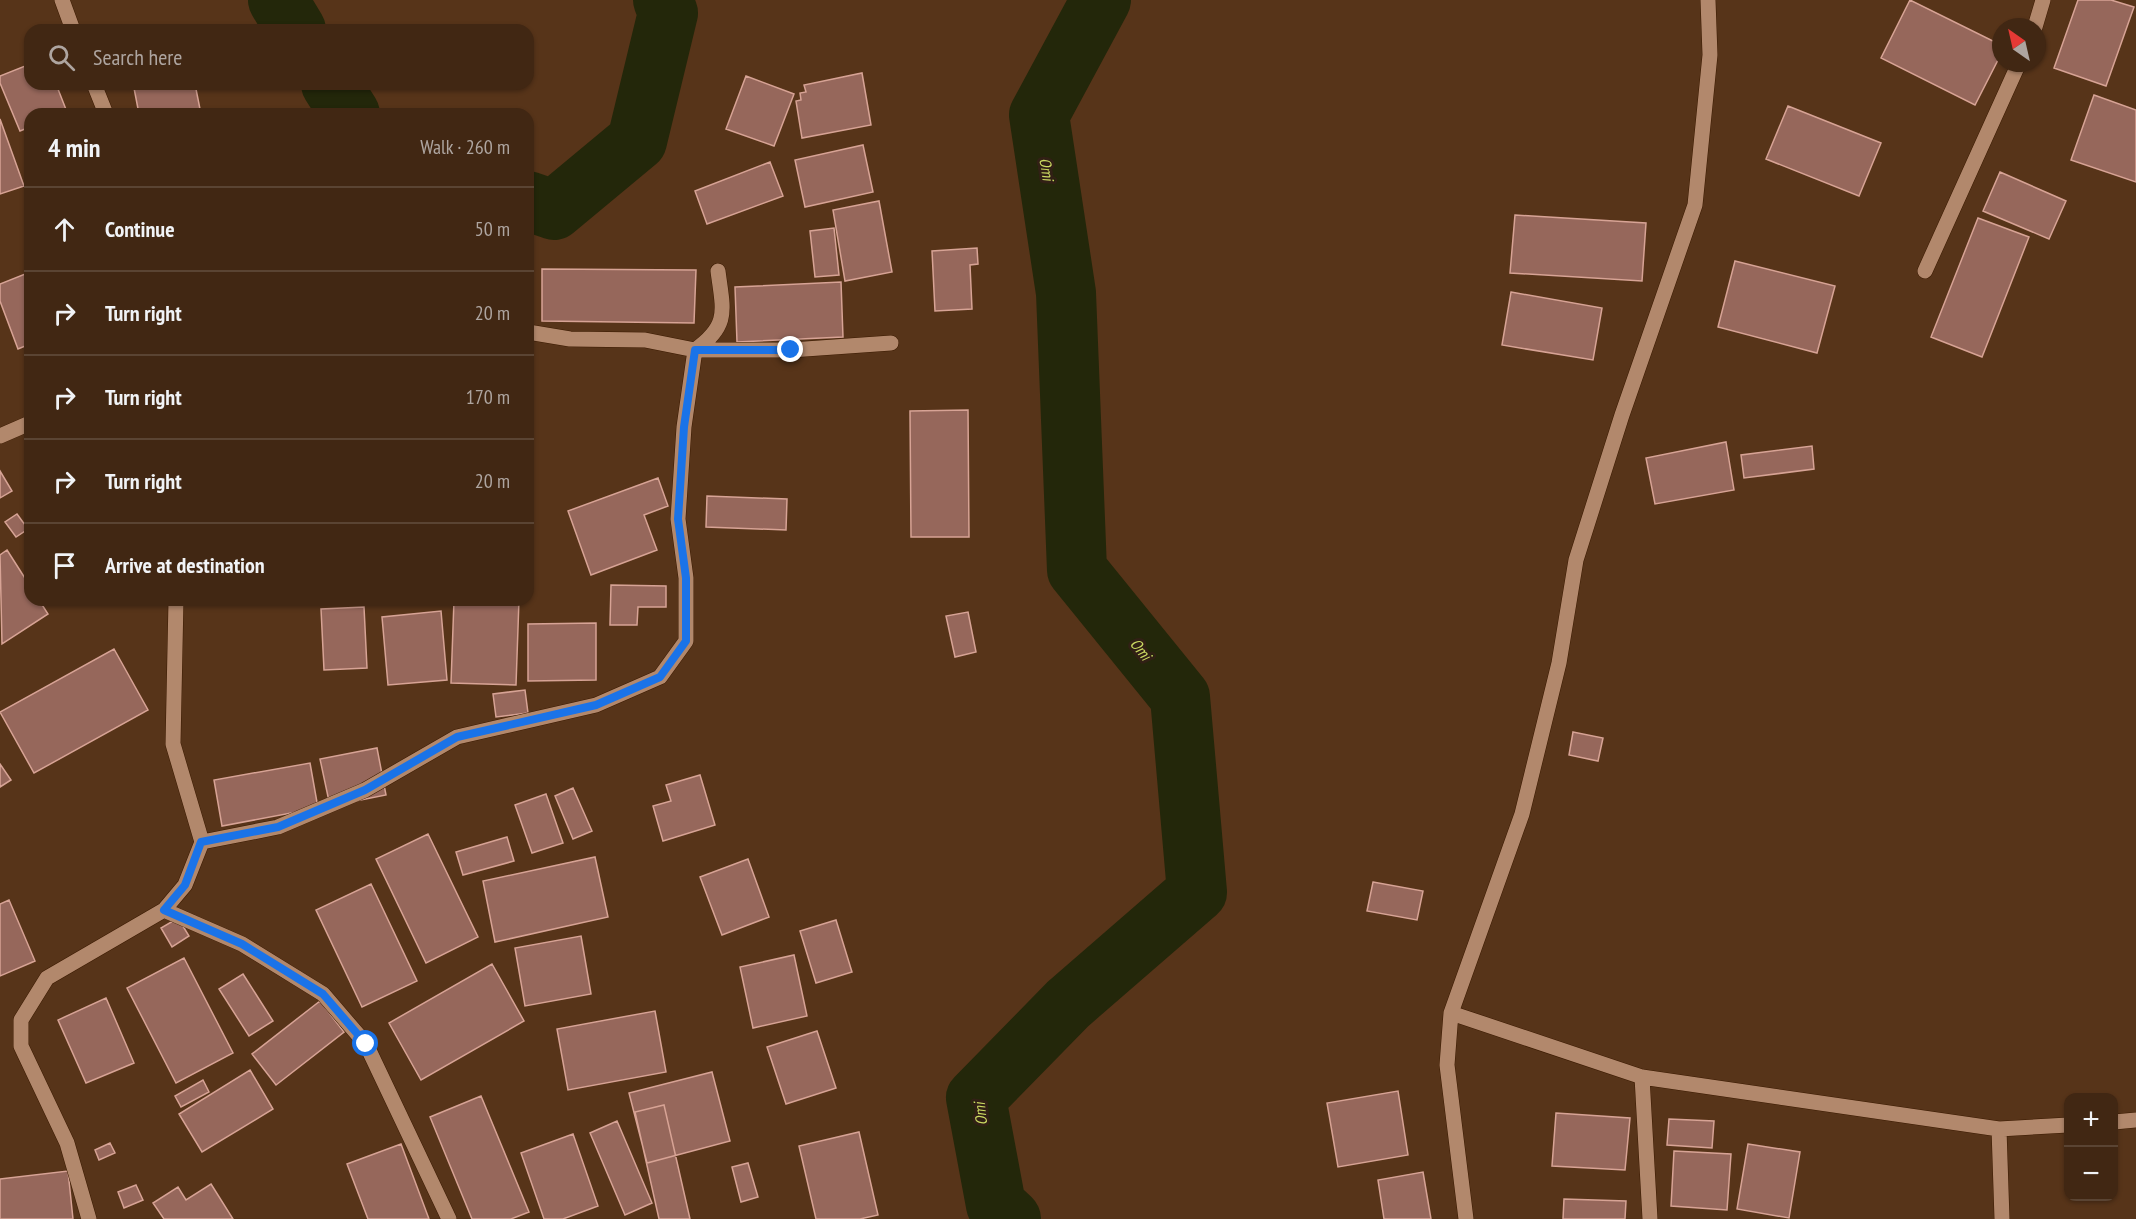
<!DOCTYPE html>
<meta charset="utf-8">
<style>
body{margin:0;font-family:"PT Sans Narrow",sans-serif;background:#4c3321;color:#f1f3f6}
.controls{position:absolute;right:18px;bottom:18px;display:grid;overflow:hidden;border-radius:12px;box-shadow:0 2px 4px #0004}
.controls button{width:54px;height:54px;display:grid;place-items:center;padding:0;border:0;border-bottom:2px solid #5a4433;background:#412713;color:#f1f3f6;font:30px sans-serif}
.compass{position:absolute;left:1992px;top:18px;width:54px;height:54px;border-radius:50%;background:#412713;box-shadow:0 2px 4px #0004;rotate:326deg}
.stop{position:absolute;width:18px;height:18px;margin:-14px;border:4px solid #1a73e8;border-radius:50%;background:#fff}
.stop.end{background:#1a73e8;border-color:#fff;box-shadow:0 2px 6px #0008}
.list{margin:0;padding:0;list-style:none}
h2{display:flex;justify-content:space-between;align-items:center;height:78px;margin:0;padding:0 24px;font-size:26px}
h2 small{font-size:20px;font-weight:400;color:#aea5a0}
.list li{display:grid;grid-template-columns:39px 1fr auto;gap:18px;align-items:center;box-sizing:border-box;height:84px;padding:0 24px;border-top:2px solid #5a4433}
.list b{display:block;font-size:22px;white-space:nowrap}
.list em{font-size:20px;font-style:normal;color:#aea5a0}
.icon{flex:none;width:33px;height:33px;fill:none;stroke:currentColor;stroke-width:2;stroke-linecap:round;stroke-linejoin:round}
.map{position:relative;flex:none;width:2136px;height:1219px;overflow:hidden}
.search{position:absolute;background:#412713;box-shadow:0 2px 4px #0004;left:24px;top:24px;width:510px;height:66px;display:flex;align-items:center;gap:15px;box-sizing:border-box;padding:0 21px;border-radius:18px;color:#aea5a0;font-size:22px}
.panel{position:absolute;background:#412713;box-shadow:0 2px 4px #0004;left:24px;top:108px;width:510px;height:498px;border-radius:18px}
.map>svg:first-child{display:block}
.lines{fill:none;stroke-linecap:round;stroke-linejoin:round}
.river{stroke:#23270a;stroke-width:60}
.building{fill:#96675b;stroke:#d7a395;stroke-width:1.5}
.minor-casing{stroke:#3b1a00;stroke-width:16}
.minor{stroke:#b2886c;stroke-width:15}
.route{stroke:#1a73e8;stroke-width:8}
.labels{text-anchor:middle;stroke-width:6;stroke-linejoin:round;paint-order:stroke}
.water-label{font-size:16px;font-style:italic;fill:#cbd962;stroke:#312015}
</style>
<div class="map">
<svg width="2136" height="1219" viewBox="0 0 2136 1219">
<rect width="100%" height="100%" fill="#573419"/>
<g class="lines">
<path class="river" d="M278,0L296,30
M331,84L350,114
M528,201L554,210L637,141L668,13L663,0
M1011,1219L996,1205L976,1098L1068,1004L1197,892L1180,697L1077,570L1066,293L1039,115L1101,0"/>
</g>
<path class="building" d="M1910,0L2001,45V54L1975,105L1881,58Z
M2078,0H2111L2134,7L2106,86L2054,68Z
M30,64V84H56L67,112L30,114V127L20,131L0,83V76Z
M862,73L871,125L802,138L796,101L801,100L800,93L806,92L804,85Z
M746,76L794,94L774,146L726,129Z
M154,84H195L201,114H139L134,88Z
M2094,95L2136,110V182L2071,160Z
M1788,106L1881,143L1859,196L1766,159Z
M0,119L24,186L0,194Z
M863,145L873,192L805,207L795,160Z
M770,162L783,196L707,224L695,191Z
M2000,172L2066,201L2049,239L1983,211Z
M879,201L892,272L845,281L833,210Z
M1515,215L1646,223L1642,281L1510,273Z
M1978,218L2029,237L1982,357L1931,337Z
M834,228L839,275L815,277L810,231Z
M977,248L978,264L970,265L972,309L935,311L932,251Z
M1735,261L1835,286L1817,353L1718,327Z
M542,269L696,270L694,323L542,321Z
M30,272V344L18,349L0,301V284Z
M841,282L843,337L737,342L735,287Z
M1511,292L1602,308L1593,360L1502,345Z
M968,410L969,537H911L910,411Z
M1726,442L1734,490L1655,504L1646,458Z
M1812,446L1814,469L1744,478L1741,455Z
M0,471L12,491L0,498Z
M658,478L668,506L644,515L657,550L591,575L568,511Z
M707,496L787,499L786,530L706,527Z
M17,514L28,529L16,537L5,522Z
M7,550L30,586V600H39L48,614L2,644L0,555Z
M611,585L666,586V607H638L637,625H610Z
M454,600H519L516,685L451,683Z
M364,607L367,668L324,670L321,609Z
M441,611L447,680L388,685L382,617Z
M968,612L976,652L955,657L946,616Z
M596,623V680L528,681V624Z
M114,649L148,710L34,773L0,712Z
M525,690L528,713L496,717L493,694Z
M1573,732L1603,738L1598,761L1569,755Z
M377,748L386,795L330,806L320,759Z
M310,763L318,808L222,826L214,780Z
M0,764L11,780L0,787Z
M700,775L715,825L663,841L653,806L671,801L666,785Z
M573,788L592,831L573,839L555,796Z
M546,794L563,843L532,853L515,805Z
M428,834L478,937L426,963L376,859Z
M507,837L514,861L463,875L456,852Z
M595,857L608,917L495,942L483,881Z
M748,859L769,917L722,935L700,877Z
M1373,882L1423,891L1417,920L1367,911Z
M371,884L417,981L362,1007L316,910Z
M9,900L35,961L0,976V904Z
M178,918L189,936L172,947L161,928Z
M836,920L852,972L816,983L800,931Z
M581,936L591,994L525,1006L515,948Z
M794,955L807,1016L753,1028L740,967Z
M184,958L233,1053L176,1083L127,988Z
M492,964L524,1021L421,1080L389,1023Z
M243,974L273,1021L249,1036L219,989Z
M106,998L134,1063L86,1083L58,1020Z
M320,1001L344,1032L276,1085L252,1054Z
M655,1011L666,1072L568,1090L557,1029Z
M817,1031L836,1088L786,1104L767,1047Z
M250,1070L273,1109L202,1152L179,1114Z
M712,1072L730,1141L647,1163L629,1093Z
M203,1080L209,1092L181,1107L175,1096Z
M1398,1091L1408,1155L1338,1167L1327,1103Z
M481,1096L529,1212L511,1219H472L430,1117Z
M664,1105L690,1219H659L635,1112Z
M1556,1113L1630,1118L1625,1170L1552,1166Z
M1669,1119L1714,1121L1712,1148L1667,1145Z
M617,1121L652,1203L625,1215L590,1133Z
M859,1132L878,1215L860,1219H816L799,1146Z
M573,1134L598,1206L563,1219H544L521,1153Z
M110,1143L115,1153L99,1160L95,1150Z
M401,1144L429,1219H368L347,1164Z
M1748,1144L1800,1152L1789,1218L1737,1209Z
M1674,1151L1731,1154L1727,1210L1671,1206Z
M748,1163L758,1197L741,1202L732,1167Z
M68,1171L73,1219H0V1179Z
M1423,1172L1431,1219H1384L1378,1180Z
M211,1184L233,1219H164L153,1203L178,1187L186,1200Z
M136,1185L143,1200L124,1208L118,1192Z
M1564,1199L1626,1201L1625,1219H1563Z"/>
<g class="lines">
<defs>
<path id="minor" d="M62,0L73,30
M2035,27L2043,0
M94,84L106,114
M1925,271L2019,63
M528,332L570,339L645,340L695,350H791L891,343
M0,436L30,423
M202,842L278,827L365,790L457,737L596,705L660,677L686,641V578L678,519L684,427L695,350C730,325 723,310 718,271
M164,910L242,944L323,994L366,1044L449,1219
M1451,1013L1642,1077L1999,1129L2068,1125
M1642,1077L1650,1219
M2114,1122L2136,1120
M1999,1129L2002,1219
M89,1219L67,1143L21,1046V1020L47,978L164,910L185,885L202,842L173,744L176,600
M1466,1219L1447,1065L1451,1013L1522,814L1559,663L1576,560L1622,415L1695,205L1710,55L1708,0"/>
</defs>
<use href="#minor" class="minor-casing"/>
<use href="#minor" class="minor"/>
</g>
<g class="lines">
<path class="route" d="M366,1044L323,994L242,944L164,910L185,885L201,842L278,827L365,790L457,737L596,705L660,677L686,641V578L678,519L684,427L695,350H791"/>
</g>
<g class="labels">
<g class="water-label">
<text transform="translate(1047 169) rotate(81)" y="6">Omi</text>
<text transform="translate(1141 649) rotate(51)" y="6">Omi</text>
<text transform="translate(980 1114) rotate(-96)" y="6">Omi</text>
</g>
</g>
</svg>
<div class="controls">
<button>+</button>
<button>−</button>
</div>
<svg class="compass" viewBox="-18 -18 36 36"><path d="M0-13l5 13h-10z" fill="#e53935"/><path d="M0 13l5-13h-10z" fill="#aea5a0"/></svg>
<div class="stop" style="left:366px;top:1044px"></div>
<div class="stop end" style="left:791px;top:350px"></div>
<div class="search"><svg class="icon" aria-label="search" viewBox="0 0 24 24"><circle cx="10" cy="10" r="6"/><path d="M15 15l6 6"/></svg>Search here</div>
<section class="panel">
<h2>4 min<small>Walk · 260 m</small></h2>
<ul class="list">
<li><svg class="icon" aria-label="ahead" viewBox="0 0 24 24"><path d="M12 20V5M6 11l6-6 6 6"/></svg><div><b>Continue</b></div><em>50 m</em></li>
<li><svg class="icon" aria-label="right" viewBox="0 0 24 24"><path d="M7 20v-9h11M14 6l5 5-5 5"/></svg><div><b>Turn right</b></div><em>20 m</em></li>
<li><svg class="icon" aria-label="right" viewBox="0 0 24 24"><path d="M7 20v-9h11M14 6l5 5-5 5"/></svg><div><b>Turn right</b></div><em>170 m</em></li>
<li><svg class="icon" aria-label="right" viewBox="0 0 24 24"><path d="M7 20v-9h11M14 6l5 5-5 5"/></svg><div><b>Turn right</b></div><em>20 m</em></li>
<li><svg class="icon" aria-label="arrive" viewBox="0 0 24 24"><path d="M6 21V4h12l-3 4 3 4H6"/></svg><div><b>Arrive at destination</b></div></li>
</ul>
</section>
</div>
